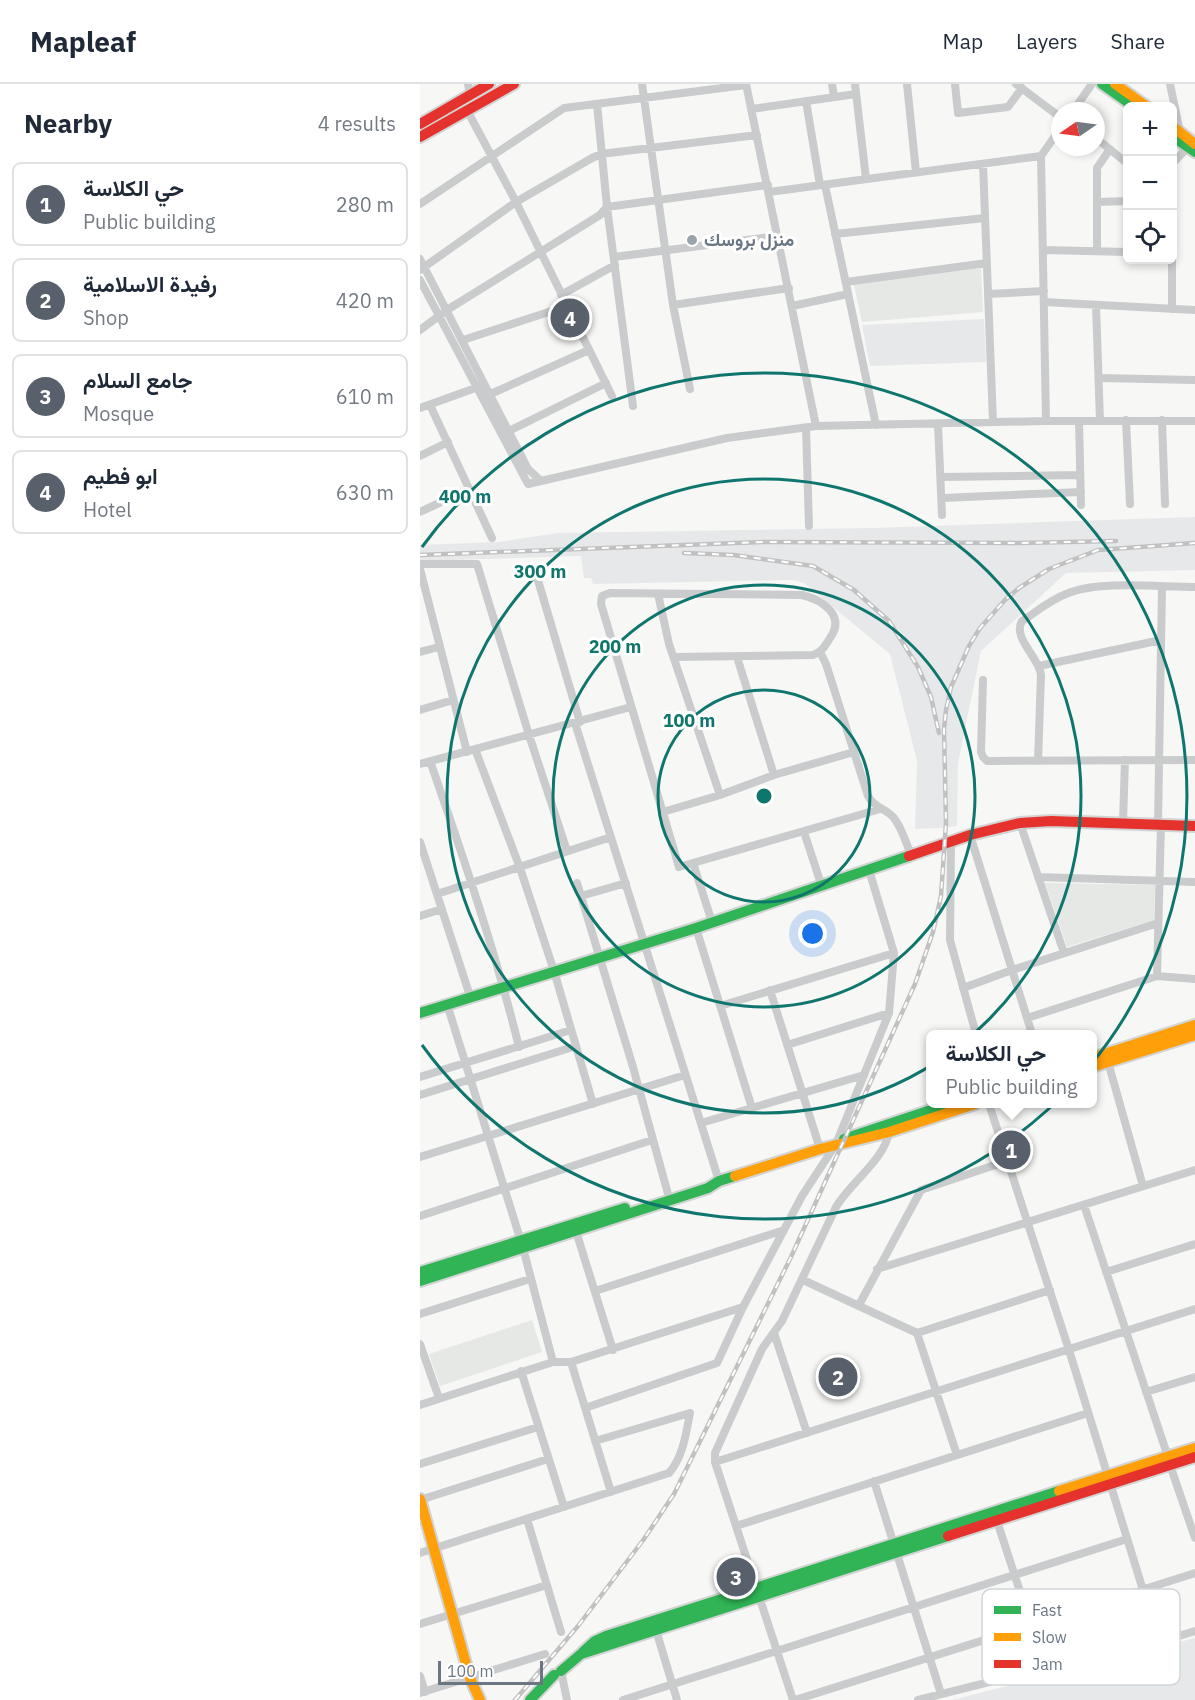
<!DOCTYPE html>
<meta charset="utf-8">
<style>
body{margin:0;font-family:"IBM Plex Sans",Vazirmatn,sans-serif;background:#f2f2f3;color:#1f2937}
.controls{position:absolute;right:18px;top:18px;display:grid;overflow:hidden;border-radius:9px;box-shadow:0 3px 9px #0003}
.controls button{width:54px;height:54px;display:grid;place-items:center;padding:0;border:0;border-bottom:2px solid #e0e1e3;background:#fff;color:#1f2937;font:30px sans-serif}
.compass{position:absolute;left:631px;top:18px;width:54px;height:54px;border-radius:50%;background:#fff;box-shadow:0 3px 9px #0003;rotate:257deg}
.scale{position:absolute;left:18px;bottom:15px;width:105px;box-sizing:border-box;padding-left:6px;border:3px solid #6a7783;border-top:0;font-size:16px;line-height:21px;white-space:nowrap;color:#6a7783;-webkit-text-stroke:4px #fff;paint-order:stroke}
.you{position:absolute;left:393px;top:850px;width:21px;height:21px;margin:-15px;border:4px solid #fff;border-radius:50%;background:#1a73e8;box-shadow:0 0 0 9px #1a73e833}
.badge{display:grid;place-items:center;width:39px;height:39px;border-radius:50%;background:#57606b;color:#fff;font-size:20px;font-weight:700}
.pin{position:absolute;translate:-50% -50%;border:3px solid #fff;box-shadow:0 2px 6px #0006}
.popup{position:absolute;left:506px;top:946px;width:171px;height:78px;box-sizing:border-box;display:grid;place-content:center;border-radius:9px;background:#fff;filter:drop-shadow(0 2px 4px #0005);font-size:20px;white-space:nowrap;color:#747a83}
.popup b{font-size:22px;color:#1f2937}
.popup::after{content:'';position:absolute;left:50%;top:100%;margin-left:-12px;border:12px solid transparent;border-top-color:#fff}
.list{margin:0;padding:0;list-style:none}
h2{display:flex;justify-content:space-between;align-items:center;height:78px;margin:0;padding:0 24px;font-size:26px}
h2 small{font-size:20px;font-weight:400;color:#747a83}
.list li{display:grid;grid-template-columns:39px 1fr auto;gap:18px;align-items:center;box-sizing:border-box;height:84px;margin:0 12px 12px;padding:0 12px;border:2px solid #e0e1e3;border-radius:9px}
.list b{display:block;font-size:22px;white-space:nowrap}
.list p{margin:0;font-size:20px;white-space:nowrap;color:#747a83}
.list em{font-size:20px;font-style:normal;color:#747a83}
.icon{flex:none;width:33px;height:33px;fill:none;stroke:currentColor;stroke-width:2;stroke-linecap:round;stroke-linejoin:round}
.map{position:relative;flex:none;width:775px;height:1616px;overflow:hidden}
header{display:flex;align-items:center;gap:36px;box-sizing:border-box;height:84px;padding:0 30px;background:#fff;border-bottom:2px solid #e0e1e3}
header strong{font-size:28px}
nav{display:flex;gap:33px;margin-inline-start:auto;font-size:21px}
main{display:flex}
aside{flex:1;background:#fff}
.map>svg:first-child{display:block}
.built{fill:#e7e8e9}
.green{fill:#e5e8e4}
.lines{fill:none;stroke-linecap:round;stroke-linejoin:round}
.fast-casing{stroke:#d3d4d4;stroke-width:14}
.slow-casing{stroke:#d3d4d4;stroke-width:14}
.jam-casing{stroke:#d3d4d4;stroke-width:14}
.street{stroke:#cacbcc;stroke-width:8}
.fast{stroke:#30b455;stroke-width:10}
.slow{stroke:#ff9f0a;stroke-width:10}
.jam{stroke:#e5322d;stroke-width:10}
.rail-casing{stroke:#c1c1c2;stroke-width:4.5}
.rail{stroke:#fff;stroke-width:2;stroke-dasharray:7;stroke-linecap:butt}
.ring{fill:none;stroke:#0f766e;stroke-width:3}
.poi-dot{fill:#9ba4ab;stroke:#fff;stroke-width:2}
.labels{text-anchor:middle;stroke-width:6;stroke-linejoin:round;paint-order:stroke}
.poi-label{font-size:18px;font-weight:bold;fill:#6a7783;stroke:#fff;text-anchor:start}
.key{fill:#fff;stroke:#d2d6da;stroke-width:1.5}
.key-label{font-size:16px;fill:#6a7783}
.centre{fill:#0f766e;stroke:#fff;stroke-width:3}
.ring-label{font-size:18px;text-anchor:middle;font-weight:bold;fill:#0f766e;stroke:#fff;stroke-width:6;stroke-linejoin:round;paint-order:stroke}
</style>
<header>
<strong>Mapleaf</strong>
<nav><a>Map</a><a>Layers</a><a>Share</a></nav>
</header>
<main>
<aside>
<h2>Nearby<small>4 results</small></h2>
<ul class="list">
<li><span class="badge">1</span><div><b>حي الكلاسة</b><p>Public building</p></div><em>280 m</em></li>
<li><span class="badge">2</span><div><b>رفيدة الاسلامية</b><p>Shop</p></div><em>420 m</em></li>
<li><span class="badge">3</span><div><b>جامع السلام</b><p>Mosque</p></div><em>610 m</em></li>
<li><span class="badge">4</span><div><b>ابو فطيم</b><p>Hotel</p></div><em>630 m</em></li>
</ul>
</aside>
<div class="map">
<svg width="775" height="1616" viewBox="0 0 775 1616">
<rect width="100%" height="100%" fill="#f7f7f6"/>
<path class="built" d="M564,235L566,278L450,282L442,241Z
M775,433V486L646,489L561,567L538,679L537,742L521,744L495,745L497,677L470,570L384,499L372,496L173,500L171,494H164L161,472L0,477V461L79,458L137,449L452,444Z
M775,1554V1616H532Z"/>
<path class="green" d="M561,184L563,228L442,238L434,201Z
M625,799L735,801L734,836L647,863Z
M112,1236L122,1268L20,1302L9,1270Z"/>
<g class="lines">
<defs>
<path id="fast" d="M682,0L713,22
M752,52L775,68
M0,929L276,844L489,772
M424,1055L529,1020
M0,1188L205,1124
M0,1197L288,1104L299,1097L315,1092
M163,1568L175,1557L186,1552L639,1407
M141,1587L161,1570L528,1452
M110,1616L134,1591"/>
<path id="slow" d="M695,0L726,22
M752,42L775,60
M672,974L775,941
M672,983L775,951
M315,1092L400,1065L469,1048L555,1020
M639,1407L775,1364
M0,1415L50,1594L60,1616"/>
<path id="jam" d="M0,40L69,0
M0,53L94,0
M489,772L550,751L600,739L631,737L775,742
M528,1452L775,1373"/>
</defs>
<use href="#fast" class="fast-casing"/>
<use href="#slow" class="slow-casing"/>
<use href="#jam" class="jam-casing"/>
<path class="street" d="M48,0L50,11
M222,0L253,221L270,305
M326,0L396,342
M412,0L414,13
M435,0L446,95
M487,0L496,88
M535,0L538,29L588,23L602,4
M596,0L640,33
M750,0L760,48
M386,17L400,101
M177,20L187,123L213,322
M332,25L436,10
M653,27L672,0
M48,28L96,118L192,312
M676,54L708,80
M563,80L573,338
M752,80L768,63
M405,101L456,341
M349,108L621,72
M677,118L708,117
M0,120L144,24L326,1
M415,150L565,134
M623,166L708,168
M677,167V84L690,65
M194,173L358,152
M0,175L108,385L120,396
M752,176V225
M0,186L96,118L172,74L181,70L337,51
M0,196L108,400L307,354L396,342L626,337H775
M426,198L567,179
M568,210L624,207
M141,211L195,181
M624,218L775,226
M253,221L369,204
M676,221L680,337
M372,222L428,210
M0,246L27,226L180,131L187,123L348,101
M43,256L147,222
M679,294L775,296
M66,312L169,266
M10,321L72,454
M0,324L61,302
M706,336L710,420
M742,336L745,420
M626,337L621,72L640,45
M659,337L661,421
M518,340L522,431
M386,344L389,442
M89,347L186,299
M0,372L28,358
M521,393L660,391
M522,414L661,408
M0,428L49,405
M0,480H57L109,651L147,767
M0,485L47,668
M117,493L160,638
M238,510L249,560L300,711
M0,568L19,563
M400,568L406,580L448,712C454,724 466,724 474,734C482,744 486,759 491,771
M254,573L393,571C402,568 405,562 410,554C426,532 403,516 382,511L190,509L182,512L181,520L259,783L460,725
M317,573L354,691
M619,582L741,556
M563,596L561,668L563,673L567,677L775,676
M0,626L33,616
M155,639L299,1097
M55,665L100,784L134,887L173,1020
M10,677C43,772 75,866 99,963
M618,677L621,591C619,573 592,554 602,537C616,528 630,516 646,510C679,496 738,503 775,503
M0,680L211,623
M243,728L300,711L354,691L434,668
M600,739L644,869
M703,739L705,676
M738,740L742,503
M384,748L402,803
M550,751L612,950
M531,757L530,856L556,950
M0,758L50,912
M273,779L292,838
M618,793L775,798
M157,799L213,983L248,1110
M17,810L191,753
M161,812L206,799
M0,832L22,825
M276,844L332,1024
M737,892L741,740
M543,904L592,886L738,839
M350,906L400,1065
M27,920L103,1164L133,1278
M300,922L474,869
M607,934L737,892L775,895
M367,961L469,929
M688,978L723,1102
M0,993L151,946
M0,1011L156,962
M569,1020L649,1266L739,1558
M281,1039L444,991
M0,1073L265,991
M664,1121L748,1373
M0,1132L232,1056
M155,1144L193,1266
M457,1185L775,1086
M686,1188L775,1160
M383,1196L497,1249L630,1206
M175,1207L364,1146
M439,1221L501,1106L587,1077
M0,1230L110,1195
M354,1249L387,1349
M497,1249L537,1371
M0,1260L19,1314
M151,1278L191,1408
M101,1287L144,1423
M726,1308L775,1293
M0,1321L133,1278H151L323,1223
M165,1324L297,1279L323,1223L382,1112L416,1060L469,929L474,869L449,786
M295,1378L775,1225
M0,1380L118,1343
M750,1381L775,1454
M454,1397L521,1610
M0,1416L128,1375
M107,1435L141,1548
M577,1437L625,1584
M316,1442L668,1329
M0,1469L249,1389C263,1373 266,1350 270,1329L175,1357
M0,1540L127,1501
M236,1546L257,1616
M141,1587L147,1616
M0,1592L5,1608
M0,1609L125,1570
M203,1616L707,1455
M373,1616L295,1378V1369L342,1265L362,1237L416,1123C430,1099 465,1075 469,1048
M375,1616L775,1489
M498,1616L625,1584L739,1558L775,1547"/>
<use href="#fast" class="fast"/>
<use href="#slow" class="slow"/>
<use href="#jam" class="jam"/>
<defs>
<path id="rail" d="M264,469L314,471L393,482L434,506L469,537L498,583L511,613L519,649
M0,471L343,458L601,459L696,457
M95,1616L158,1542L224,1455L254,1410L371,1173L495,900L513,848L521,812L526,739L524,645L526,626L531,603L549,562L560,544L585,516L599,504L629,485L678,466L775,459"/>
</defs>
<use href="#rail" class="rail-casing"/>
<use href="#rail" class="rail"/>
</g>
<g class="ring">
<circle cx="344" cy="712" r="106"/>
<circle cx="344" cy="712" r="211"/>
<circle cx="344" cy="712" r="317"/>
<path d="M2 463A423 423 0 1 1 2 961"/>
</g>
<circle class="poi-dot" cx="272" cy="156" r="6"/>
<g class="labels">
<g class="poi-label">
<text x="284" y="162">منزل بروسك</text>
</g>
</g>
<rect x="562" y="1505" width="198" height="96" rx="9" class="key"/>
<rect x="574" y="1522" width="27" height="8" fill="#30b455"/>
<rect x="574" y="1549" width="27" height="8" fill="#ff9f0a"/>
<rect x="574" y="1576" width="27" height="8" fill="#e5322d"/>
<g class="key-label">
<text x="612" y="1532">Fast</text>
<text x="612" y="1559">Slow</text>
<text x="612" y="1586">Jam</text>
</g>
<circle cx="344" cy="712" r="9" class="centre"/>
<g class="ring-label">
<text x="45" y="419">400 m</text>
<text x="120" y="494">300 m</text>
<text x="195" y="569">200 m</text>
<text x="269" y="643">100 m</text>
</g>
</svg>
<div class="controls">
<button>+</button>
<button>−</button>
<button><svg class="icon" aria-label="locate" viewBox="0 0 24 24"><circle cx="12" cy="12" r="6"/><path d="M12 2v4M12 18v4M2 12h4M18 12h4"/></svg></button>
</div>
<svg class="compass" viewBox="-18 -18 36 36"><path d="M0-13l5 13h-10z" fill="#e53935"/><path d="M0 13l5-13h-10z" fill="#747a83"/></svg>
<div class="scale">100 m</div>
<div class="you"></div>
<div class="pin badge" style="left:591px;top:1066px">1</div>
<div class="popup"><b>حي الكلاسة</b>Public building</div>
<div class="pin badge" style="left:418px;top:1293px">2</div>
<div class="pin badge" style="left:316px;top:1493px">3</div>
<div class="pin badge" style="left:150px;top:234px">4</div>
</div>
</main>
